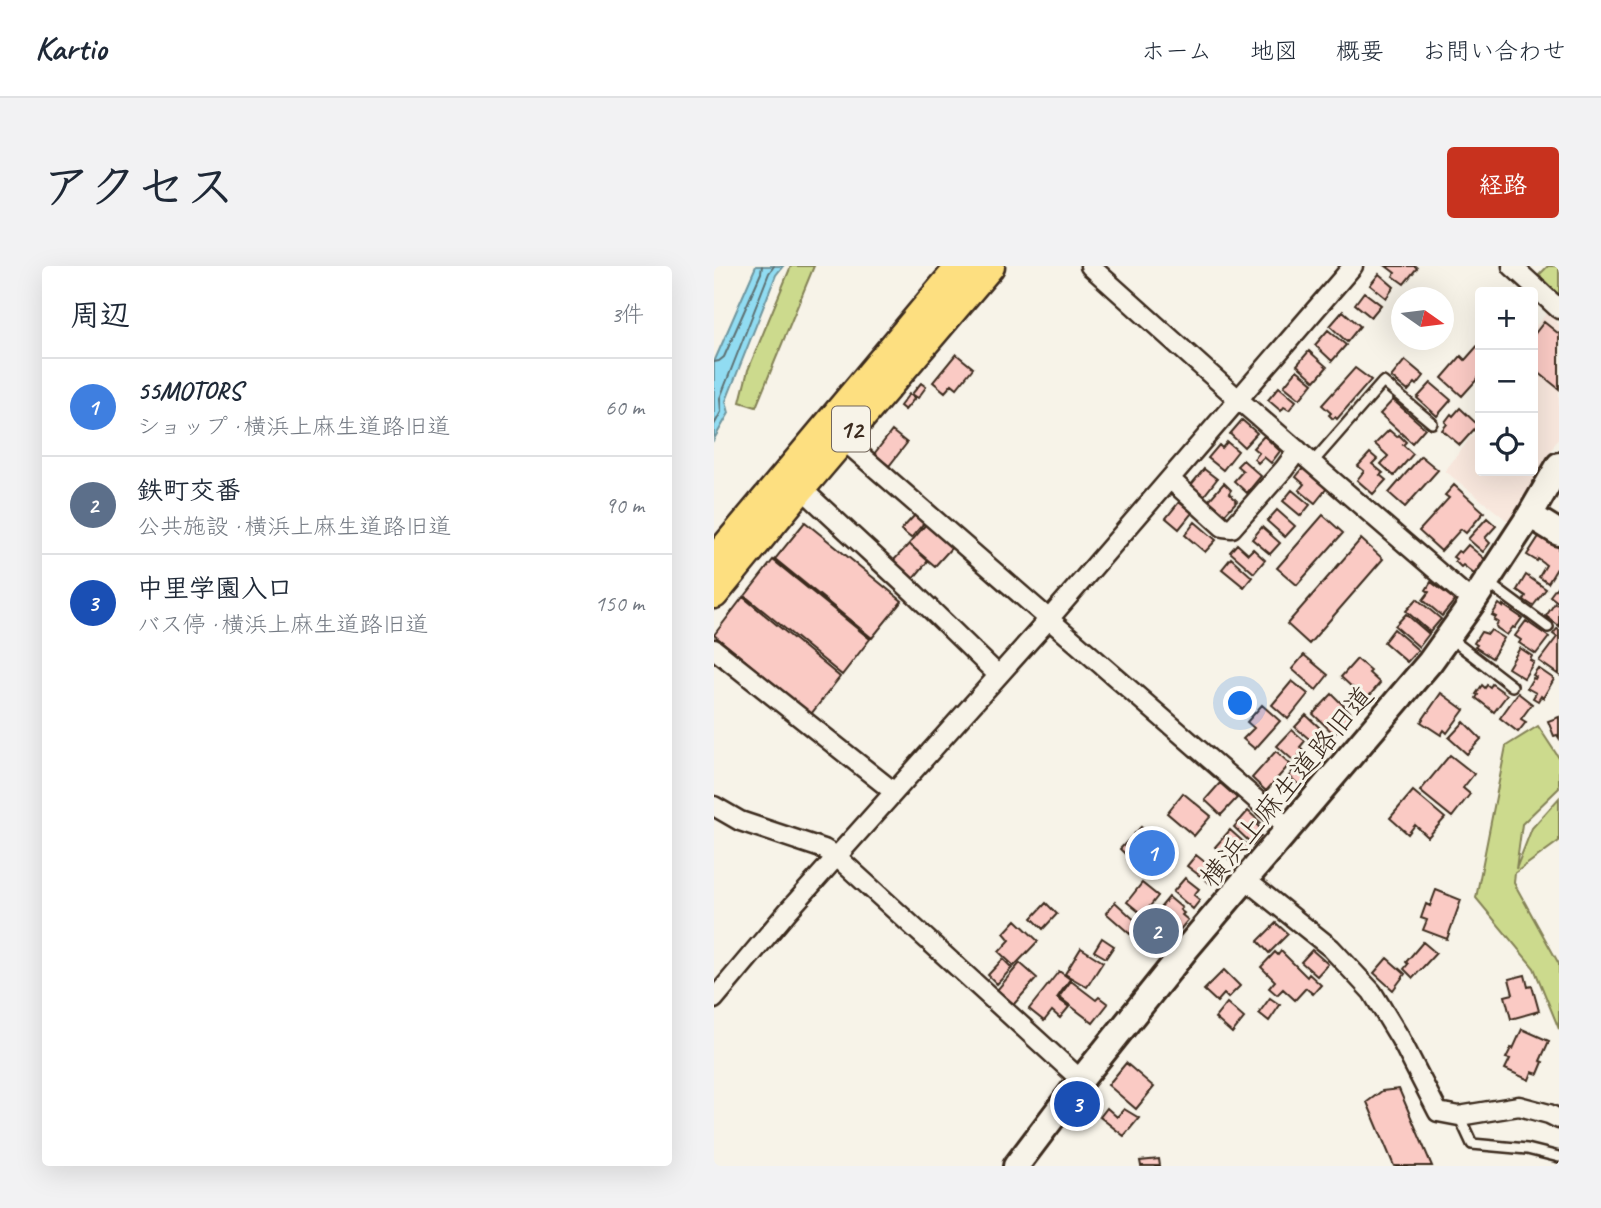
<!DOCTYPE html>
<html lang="ja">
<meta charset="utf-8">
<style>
body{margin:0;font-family:Caveat,"Klee One",sans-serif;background:#f2f2f3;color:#1f2937}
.controls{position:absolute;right:21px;top:21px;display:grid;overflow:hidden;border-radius:7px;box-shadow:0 7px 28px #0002}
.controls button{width:63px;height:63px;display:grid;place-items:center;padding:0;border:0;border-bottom:2px solid #e0e1e3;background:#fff;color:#1f2937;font:35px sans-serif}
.compass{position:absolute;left:677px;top:21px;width:63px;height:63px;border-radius:50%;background:#fff;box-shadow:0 7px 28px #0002;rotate:104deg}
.you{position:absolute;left:527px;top:438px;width:24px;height:24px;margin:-18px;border:5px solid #fff;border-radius:50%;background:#1a73e8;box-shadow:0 0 0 10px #1a73e833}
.badge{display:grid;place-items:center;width:46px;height:46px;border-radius:50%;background:#c8321e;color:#fff;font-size:23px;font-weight:700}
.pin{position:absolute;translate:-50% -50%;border:4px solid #fff;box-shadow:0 2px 7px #0006}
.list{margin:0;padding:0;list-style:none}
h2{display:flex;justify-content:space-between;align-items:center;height:91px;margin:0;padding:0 28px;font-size:30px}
h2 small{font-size:23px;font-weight:400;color:#747a83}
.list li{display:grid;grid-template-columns:46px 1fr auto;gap:21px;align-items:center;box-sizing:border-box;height:98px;padding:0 28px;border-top:2px solid #e0e1e3}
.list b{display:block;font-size:26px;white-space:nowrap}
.list p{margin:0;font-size:23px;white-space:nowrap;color:#747a83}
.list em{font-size:23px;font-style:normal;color:#747a83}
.icon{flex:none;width:38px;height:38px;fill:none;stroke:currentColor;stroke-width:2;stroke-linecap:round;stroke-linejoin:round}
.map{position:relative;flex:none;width:845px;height:900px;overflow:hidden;border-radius:7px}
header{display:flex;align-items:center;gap:42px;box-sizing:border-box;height:98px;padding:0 35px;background:#fff;border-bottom:2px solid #e0e1e3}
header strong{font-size:33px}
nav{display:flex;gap:38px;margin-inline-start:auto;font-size:24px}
.intro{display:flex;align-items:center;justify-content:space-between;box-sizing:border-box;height:168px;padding:0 42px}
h1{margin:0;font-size:49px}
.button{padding:18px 32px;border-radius:7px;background:#c8321e;color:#fff;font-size:24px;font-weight:700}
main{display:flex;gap:42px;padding:0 42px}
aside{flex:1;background:#fff;border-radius:7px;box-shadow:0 7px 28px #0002}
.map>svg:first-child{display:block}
.built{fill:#f8e7dd}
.green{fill:#ccda8d;stroke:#848256;stroke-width:2}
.water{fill:#91dcf2;stroke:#6f959d;stroke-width:2}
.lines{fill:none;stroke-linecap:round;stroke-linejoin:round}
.shore{stroke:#5d7173;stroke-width:2}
.building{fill:#facac4;stroke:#3b2a1e;stroke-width:2}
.lane-casing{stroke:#3b2a1e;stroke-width:14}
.street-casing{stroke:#3b2a1e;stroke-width:23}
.secondary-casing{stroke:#3b2a1e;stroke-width:30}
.primary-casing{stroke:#3b2a1e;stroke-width:33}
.lane{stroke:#f7f3e8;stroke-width:9}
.street{stroke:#f7f3e8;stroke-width:18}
.secondary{stroke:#f7f3e8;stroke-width:24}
.primary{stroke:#fddf80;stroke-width:28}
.labels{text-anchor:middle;stroke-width:6;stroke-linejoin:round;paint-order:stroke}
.shield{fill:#f7f3e8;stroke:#73665b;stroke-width:2}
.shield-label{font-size:26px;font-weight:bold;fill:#3b2a1e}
.street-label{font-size:28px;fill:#3b2a1e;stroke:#f7f3e8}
</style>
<header>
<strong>Kartio</strong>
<nav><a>ホーム</a><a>地図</a><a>概要</a><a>お問い合わせ</a></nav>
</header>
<div class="intro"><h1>アクセス</h1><a class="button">経路</a></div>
<main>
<aside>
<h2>周辺<small>3件</small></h2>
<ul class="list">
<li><span class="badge" style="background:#3f7fe0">1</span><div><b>55MOTORS</b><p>ショップ · 横浜上麻生道路旧道</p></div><em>60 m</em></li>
<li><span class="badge" style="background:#5c6f8a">2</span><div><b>鉄町交番</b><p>公共施設 · 横浜上麻生道路旧道</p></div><em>90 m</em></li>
<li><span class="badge" style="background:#1a4fb4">3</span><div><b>中里学園入口</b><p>バス停 · 横浜上麻生道路旧道</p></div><em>150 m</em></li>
</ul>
</aside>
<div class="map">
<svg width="845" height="900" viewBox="0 0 845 900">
<rect width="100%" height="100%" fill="#f7f3e8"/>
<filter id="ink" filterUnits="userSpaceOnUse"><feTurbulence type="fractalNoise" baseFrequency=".0143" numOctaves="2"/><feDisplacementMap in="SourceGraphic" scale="14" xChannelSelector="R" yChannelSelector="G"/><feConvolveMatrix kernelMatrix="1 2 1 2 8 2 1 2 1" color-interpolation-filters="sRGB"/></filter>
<g filter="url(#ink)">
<path class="built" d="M833,47L845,58V171L795,256L731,205L766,159V205H819V63Z"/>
<path class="green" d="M77,0H100L42,141L26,136L34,104Z
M834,0H845V30L825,9Z
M824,460L845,492V522L808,558L802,603L818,562L845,532V575L801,607L800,617L845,698V763L820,702L762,632L792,480Z"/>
<path class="water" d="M42,0H69L62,9L12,135L15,147L0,173V96Z"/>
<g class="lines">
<path class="shore" d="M0,96L5,95L10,91L47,7L48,0
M0,159L7,146L6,132L55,7L60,0"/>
</g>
<path class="building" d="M672,0H701L703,2L690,18L679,10L681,7Z
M665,8L680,21L672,32L656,19Z
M650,26L667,39L657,51L641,38Z
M629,45L646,60L633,76L616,60Z
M830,56L845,68V123L819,102V70Z
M614,64L632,79L618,95L601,79Z
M766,77V110L748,130L728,112L747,90L751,94Z
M595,85L613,101L601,115L583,99Z
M242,88L259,102L243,122L238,118L231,126L219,116Z
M691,94L710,110L703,119L701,117L694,125L677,111Z
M641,102L657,114L623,153L621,151L619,153L615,149L617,147L608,139Z
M583,104L599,117L586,133L570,120Z
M207,117L212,121L204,132L198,128Z
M717,117L737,134L723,150L703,132Z
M565,121L582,135L575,144L570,141L567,145L554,134Z
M195,128L201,132L191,144L186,140Z
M679,134L711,162L698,177L666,148Z
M746,142L764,159L746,179L728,164L733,158L731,156L737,148L739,150Z
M528,154L543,167L530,181L516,168Z
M675,164L683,171L685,169L692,176L689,179L699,188L680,210L667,198L674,190L661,178Z
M178,165L193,177L175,200L160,188Z
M550,170L566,185L557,197L550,191L544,197L540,193L545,187L539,182Z
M513,176L524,185L509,204L494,192L505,179L508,182Z
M656,187L663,193L658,198L669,207L666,209L672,214L659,228L643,214L650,205L644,200Z
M707,190L724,204L691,241L675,227Z
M529,194L547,210L533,227L520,215L529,205L523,200Z
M589,202L613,222L601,237L585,224L590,218L582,211Z
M490,203L503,213L489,231L476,220Z
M510,217L517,224L515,227L523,235L511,248L495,234Z
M740,219L770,246L752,267L747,263L727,285L705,265L735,232L731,229Z
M578,224L596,239L587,250L569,235Z
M465,236L478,247L465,263L452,252Z
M563,244L581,260L571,271L553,255Z
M201,249L210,257L197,272L187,264Z
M609,249L629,267L583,319L563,302Z
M773,252L782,260L771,272L776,277L769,286L754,273Z
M91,256L188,335L158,372L61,293Z
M481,256L502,274L491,286L471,269Z
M213,257L239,280L221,300L195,278Z
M548,261L566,277L556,288L538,273Z
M826,269L845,282V299L834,317L825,311L832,299L824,293L823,295L813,289Z
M647,273L669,293L595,378L573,358Z
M195,278L214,295L199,313L179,295Z
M523,278L534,288L539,283L551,294L540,307L516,286Z
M754,279L772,294L760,308L749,299L747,301L741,295L742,293L739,291L744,285L747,287Z
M517,292L538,311L530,321L508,303Z
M59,294L156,373L128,409L31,330Z
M812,309L832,323L819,340L810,334L812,330L803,324Z
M717,316L741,334L728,350L709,334L715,326L712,324Z
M845,318V337L836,330Z
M29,331L126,411L97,448L0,369Z
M703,333L727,353L716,366L692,345Z
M841,337L845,340V360L832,350Z
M785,338L789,341V339L808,352L801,362L799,361L793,369L783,362L782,360L784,356L780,354L782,351L778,349Z
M692,348L715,368L705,381L681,360Z
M812,355L835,371L822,388L805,377L807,374L801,370Z
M680,363L704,384L693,396L670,376Z
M843,363L845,364V409L825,395L843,371L839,368Z
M777,364L790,372L778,392L761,381L763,379L760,377L767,366L774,368Z
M806,382L818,390L816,394L820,396L810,412L794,402Z
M590,389L614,409L602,424L578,403Z
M643,393L657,405L655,407L666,417L652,434L627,411Z
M824,402L840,413L829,432L827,430L824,435L819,432L822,427L813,422L819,412L821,413L822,411L819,409Z
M578,415L594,428L574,453L558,439Z
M778,418L793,429L780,446L762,432L764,429L762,428L768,419L771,422L773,419L776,421Z
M727,427L750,444L733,467L730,464L727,469L707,456Z
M804,427L818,438L807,453L812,456L804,466L786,452Z
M618,428L639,449L620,468L599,448Z
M548,439L566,455L541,483L529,473L540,462L533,456Z
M592,449L606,462L604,465L609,469L607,472L612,476L607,483L581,461Z
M845,451V472L843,469L840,470L834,455Z
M750,456L767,473L753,488L735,472Z
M578,464L591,475L586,481L589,484L585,488L587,490L581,496L563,480Z
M562,485L576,498L552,525L538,512Z
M736,489L760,508L749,522L756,528L738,551L706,525Z
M594,493L606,504L595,518L590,515L586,520L575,510L584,499L587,501Z
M506,517L523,532L507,549L491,534Z
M699,525L731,552L714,571L701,559L694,568L676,552Z
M469,527L497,550L480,570L453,547Z
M534,545L546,556L543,559L547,563L543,567L547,570L539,579L520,561Z
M427,561L454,585L432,608L406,583Z
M516,564L534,580L518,596L501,581Z
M482,589L492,597L494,595L508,607L498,619L473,600Z
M471,612L485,623L480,629L486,634L479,643L459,626Z
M428,617L444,630L429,649L413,636Z
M722,624L747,634L733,673L709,664L713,654L707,652L712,638L716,640Z
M455,631L468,642L466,644L470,647L468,649L474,654L464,666L442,647Z
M401,636L425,658L416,668L392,647Z
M332,637L343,648L329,663L318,652Z
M302,654L324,675L300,700L285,686L296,674L290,667Z
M440,654L461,671L452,681L442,673L438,677L431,671L434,667L432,664Z
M562,657L574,668L555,687L544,675Z
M388,672L400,680L392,692L380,685Z
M709,676L722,687L699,712L690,703L694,698L692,696Z
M367,682L389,696L373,721L351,708Z
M598,684L614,698L603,710L587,696Z
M567,685L593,711L595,708L607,719L599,728L592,722L581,734L569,723L563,729L555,722L561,715L547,701L561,686L564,689Z
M673,692L691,708L679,724L660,707Z
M289,693L298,702L283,718L274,709Z
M306,697L323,712L300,738L283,724Z
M510,704L526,720L514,732L510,728L503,736L490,724Z
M345,705L356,713L343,732L355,741L346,752L338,745L330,755L315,743Z
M811,709L814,721L818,720L825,745L797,753L791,730L799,728L795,713Z
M357,715L382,734L385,731L394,738L379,757L345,731Z
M556,732L566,739L555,755L545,747Z
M513,737L530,752L518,767L501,752Z
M808,763L835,775L826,795L829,796L824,808L818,806L815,814L791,803L796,793L792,792L797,782L799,783Z
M412,797L440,821L422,843L394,819Z
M685,823L718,900H680L653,836L668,825Z
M393,842L403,851L410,843L425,852L410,870L386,851Z
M445,893L446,900H427L426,895Z"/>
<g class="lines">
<defs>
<path id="lane" d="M599,196L669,116L718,157
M774,317L834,361
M736,372L798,420
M745,850L758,878L813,883L845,891"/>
<path id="street" d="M376,0L524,133L759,336
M798,0L845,43
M128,173L576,563
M456,213L509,261L518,262L570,203L584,184
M87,222L201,328L284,409
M0,383L180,526
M0,540L26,555L110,583L123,591L367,814
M532,614L617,682L658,726L686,772L724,846L745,850L805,840L835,848L845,853
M0,733L74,645L335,353L639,0"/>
<path id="secondary" d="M816,249L845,267
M302,900L367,814L473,682L716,396L759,336L816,249L845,199"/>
<path id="primary" d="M0,295L247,0
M0,328L87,222L276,0"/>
</defs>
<use href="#lane" class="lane-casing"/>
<use href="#street" class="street-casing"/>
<use href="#secondary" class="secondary-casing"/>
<use href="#primary" class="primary-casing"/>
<use href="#lane" class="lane"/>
<use href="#street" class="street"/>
<use href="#secondary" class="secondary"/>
<use href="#primary" class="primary"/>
</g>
</g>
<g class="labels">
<rect class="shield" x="118" y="140.5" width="38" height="45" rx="5"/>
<g class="shield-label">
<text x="137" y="172">12</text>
</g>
<g class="street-label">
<text transform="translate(572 520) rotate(-50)" y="10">横浜上麻生道路旧道</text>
</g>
</g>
</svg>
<div class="controls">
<button>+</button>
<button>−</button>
<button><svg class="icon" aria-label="locate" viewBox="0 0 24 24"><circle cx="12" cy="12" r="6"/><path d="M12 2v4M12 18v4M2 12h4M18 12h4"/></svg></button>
</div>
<svg class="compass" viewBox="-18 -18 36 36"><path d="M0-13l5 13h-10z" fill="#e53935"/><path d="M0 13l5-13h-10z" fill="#747a83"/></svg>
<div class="you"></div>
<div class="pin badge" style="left:438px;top:587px;background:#3f7fe0">1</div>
<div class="pin badge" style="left:442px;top:665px;background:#5c6f8a">2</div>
<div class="pin badge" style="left:363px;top:838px;background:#1a4fb4">3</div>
</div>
</main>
